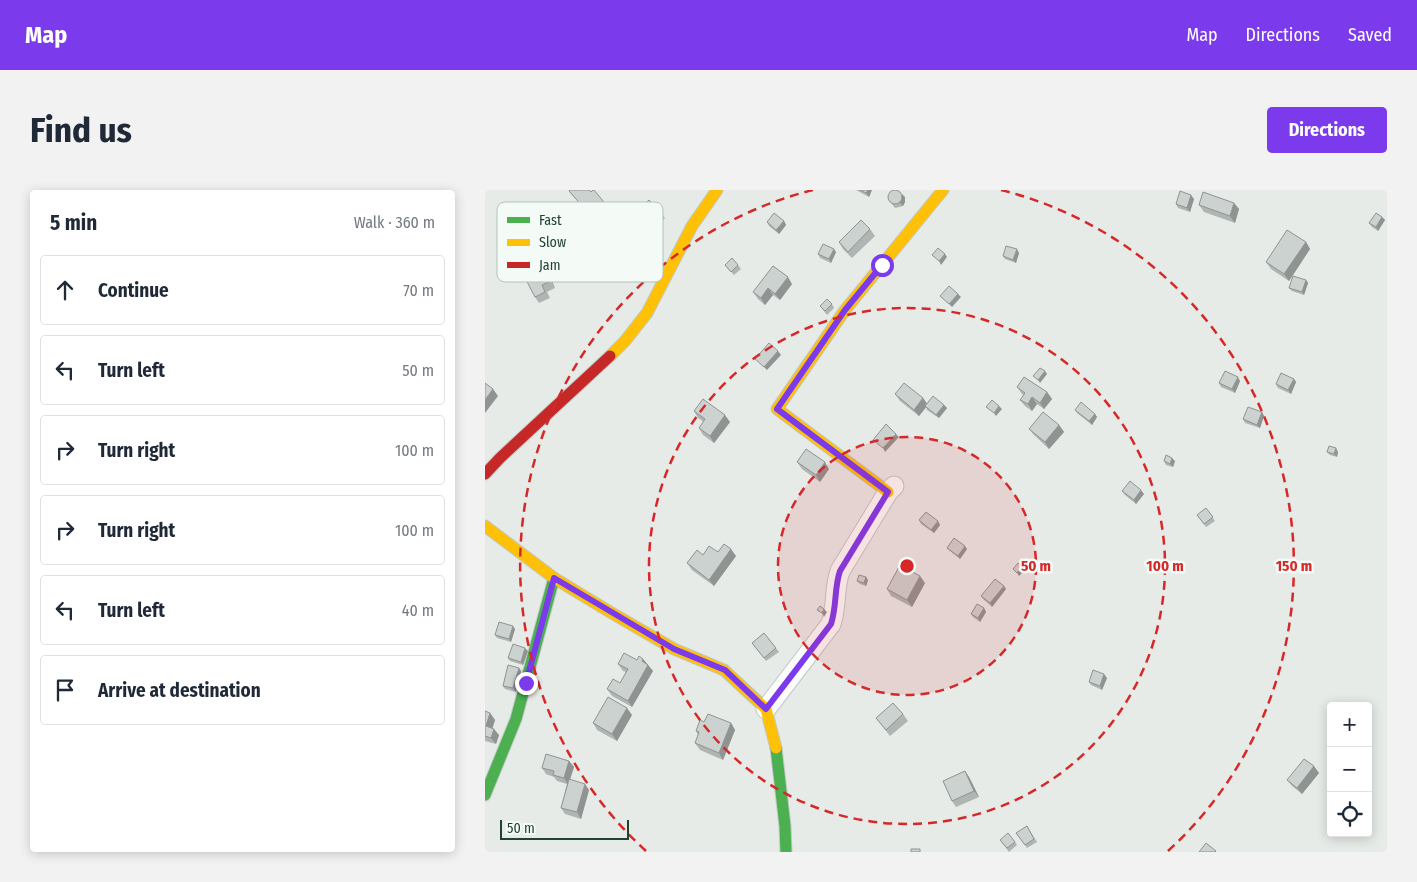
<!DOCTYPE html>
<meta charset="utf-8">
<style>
body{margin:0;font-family:"Fira Sans Condensed",sans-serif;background:#f2f2f3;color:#1f2937}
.controls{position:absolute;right:15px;bottom:15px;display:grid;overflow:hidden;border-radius:5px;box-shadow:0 2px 12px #0003}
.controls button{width:45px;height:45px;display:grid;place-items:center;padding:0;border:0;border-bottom:1px solid #e0e1e3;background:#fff;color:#1f2937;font:25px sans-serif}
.scale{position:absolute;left:15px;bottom:12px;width:129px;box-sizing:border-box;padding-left:5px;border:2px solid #214133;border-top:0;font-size:14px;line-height:18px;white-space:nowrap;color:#214133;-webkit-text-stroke:4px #f4faf6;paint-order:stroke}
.stop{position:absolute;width:15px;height:15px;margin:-11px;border:4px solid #7c3aed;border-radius:50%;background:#fff}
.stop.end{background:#7c3aed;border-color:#fff;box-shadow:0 1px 5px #0008}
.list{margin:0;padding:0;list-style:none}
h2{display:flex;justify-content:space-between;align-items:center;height:65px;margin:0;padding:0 20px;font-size:21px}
h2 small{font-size:16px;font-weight:400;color:#747a83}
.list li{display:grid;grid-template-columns:32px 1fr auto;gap:15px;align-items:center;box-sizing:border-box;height:70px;margin:0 10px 10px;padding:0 10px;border:1px solid #e0e1e3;border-radius:5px}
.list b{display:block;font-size:19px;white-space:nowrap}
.list em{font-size:16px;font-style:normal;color:#747a83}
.icon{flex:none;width:28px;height:28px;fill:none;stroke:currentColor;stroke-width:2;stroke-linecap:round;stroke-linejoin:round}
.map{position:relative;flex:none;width:902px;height:662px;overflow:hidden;border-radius:5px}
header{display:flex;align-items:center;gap:30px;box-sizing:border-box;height:70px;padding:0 25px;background:#7c3aed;color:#fff}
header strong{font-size:24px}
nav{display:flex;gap:28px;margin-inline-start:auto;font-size:18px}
.intro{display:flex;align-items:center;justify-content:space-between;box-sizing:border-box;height:120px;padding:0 30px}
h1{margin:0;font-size:35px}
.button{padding:12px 22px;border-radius:5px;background:#7c3aed;color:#fff;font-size:18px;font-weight:700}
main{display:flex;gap:30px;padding:0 30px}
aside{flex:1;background:#fff;border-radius:5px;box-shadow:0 2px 12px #0003}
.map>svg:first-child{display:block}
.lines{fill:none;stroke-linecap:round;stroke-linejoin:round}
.street-casing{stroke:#c3c8c5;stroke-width:21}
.fast-casing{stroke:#c1c9c5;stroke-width:13}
.slow-casing{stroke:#c1c9c5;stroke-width:13}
.jam-casing{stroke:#c1c9c5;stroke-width:13}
.street{stroke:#fbfcfc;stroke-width:19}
.fast{stroke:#4caf50;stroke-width:11}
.slow{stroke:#ffc107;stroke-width:11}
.jam{stroke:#c62828;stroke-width:11}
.wall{fill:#afb5b2}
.shaded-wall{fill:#8f9391}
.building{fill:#ccd2cf;stroke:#8f9391}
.route{stroke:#7c3aed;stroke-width:6}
.ring{fill:none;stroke:#d62828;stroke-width:2.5;stroke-dasharray:9 6}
.key{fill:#f4faf6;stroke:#b5c2bc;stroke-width:1}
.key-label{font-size:14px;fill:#214133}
.centre{fill:#d62828;stroke:#f4faf6;stroke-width:2.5}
.ring-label{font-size:15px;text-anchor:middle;font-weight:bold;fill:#d62828;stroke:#f4faf6;stroke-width:5;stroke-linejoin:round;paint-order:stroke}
</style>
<header>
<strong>Map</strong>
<nav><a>Map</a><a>Directions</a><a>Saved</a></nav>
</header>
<div class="intro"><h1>Find us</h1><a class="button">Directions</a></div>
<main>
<aside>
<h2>5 min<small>Walk · 360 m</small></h2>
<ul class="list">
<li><svg class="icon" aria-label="ahead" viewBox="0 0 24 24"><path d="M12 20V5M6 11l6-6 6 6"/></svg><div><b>Continue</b></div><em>70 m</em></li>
<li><svg class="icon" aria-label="left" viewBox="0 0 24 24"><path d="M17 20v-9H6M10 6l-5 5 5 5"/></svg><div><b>Turn left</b></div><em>50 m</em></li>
<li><svg class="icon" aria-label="right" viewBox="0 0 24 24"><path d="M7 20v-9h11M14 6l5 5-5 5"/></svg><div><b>Turn right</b></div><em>100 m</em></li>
<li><svg class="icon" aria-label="right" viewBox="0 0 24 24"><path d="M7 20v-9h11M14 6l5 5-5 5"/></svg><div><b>Turn right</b></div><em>100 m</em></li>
<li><svg class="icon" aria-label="left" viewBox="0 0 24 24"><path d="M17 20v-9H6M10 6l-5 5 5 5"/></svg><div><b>Turn left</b></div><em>40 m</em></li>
<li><svg class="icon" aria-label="arrive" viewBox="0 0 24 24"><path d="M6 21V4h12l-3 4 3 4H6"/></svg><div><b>Arrive at destination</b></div></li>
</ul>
</aside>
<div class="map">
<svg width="902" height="662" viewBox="0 0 902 662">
<rect width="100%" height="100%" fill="#e6ebe8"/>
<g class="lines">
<defs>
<path id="street" d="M281,519L346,434C352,416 349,398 355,381L403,302L409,296"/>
<path id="fast" d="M291,558L300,636L301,662
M0,605L31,529L69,388"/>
<path id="slow" d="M125,166L140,151L162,123L207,36L232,0
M403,302L292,219L360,120L458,0
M0,336L69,388L125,422L189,459L239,480L281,519L291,558"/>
<path id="jam" d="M0,284L15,268L125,166"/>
</defs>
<use href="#street" class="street-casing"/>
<use href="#fast" class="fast-casing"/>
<use href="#slow" class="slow-casing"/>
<use href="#jam" class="jam-casing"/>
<use href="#street" class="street"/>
<use href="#fast" class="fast"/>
<use href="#slow" class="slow"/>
<use href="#jam" class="jam"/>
</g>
<path class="wall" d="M371,0H387L384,7Z
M84,1L106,2L132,28L137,34L116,52L92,22L98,17Z
M420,7V12L418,16L410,18L403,9Z
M709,9L705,22L693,18L691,14Z
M749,13L754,19L750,33L719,22L714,15Z
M156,17L175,21L180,28L163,44L154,35L149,28L158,20Z
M897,27L900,30L893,41L887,37L884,33Z
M299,31L301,35L294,44L284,36L282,32Z
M385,39L390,46L367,68L358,59L354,52Z
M133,45L139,54L128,62L122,53Z
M821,52L825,59L804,91L786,79L781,72Z
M65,56L74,72L61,78L70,98L62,102L65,108L54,113L50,107L56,72Z
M351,62L346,73L335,68L333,64Z
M534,63L531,73L520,69L518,66Z
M240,75H253L256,79L249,85Z
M821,90L823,93L819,105L807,101L804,98Z
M307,94L295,110L288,105L280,115L273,109L268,102Z
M347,114L349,118L342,125L335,116Z
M809,189L811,192L806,204L793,198L791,194Z
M755,191L750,203L736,197L734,193Z
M532,197L562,202L567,209L559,219L552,214L547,221L540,216L535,210L539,205L537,204Z
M410,204L438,208L442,214L459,215L462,218L454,228L442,220L441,217L434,226L415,211Z
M590,220L610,224L612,227L607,235L592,223Z
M209,221L245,232L229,253L218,245L214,238L219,232L213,228Z
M777,222L779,226L775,238L760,233L758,229Z
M574,235L579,242L564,259L549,245L544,239Z
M842,262H853L852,267L845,265Z
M679,271H690L688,277L681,275Z
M312,272L344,279L335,292L317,279Z
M637,301L659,304L651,314L640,305Z
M721,318L730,331L721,337L712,325Z
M434,330L455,335L449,343L436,334Z
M462,358L482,359L475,369L465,361Z
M218,365L251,366L229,396L207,380L202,373Z
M383,390L381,396L375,394L372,391Z
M440,393L427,417L406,406L402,399Z
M521,399L507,417L498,409L496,406Z
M499,418L501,422L495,432L488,427L486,424Z
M30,439L26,452L12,448L10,445Z
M279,443L294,462L281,471L267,453Z
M43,461L38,475L25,471L23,468Z
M158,469L168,481L147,517L127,506L122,499L135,493L141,482L138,481L133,474Z
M34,478L36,481L31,502L20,499L18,496Z
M622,488L617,500L606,495L604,492Z
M0,521L5,523L10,530L7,538L14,545L11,554L0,551Z
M418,524L423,531L405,546L391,528Z
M147,525L132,551L112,540L108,533Z
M219,532L246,533L250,540L238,570L215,560L210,553L213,545L211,541Z
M84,571L89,577L85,590L104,600L96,629L80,624L76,618L82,594L72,591L69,587L61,584L57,578Z
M480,581L484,587L494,607L471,617L467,611Z
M834,583L817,604L807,596L802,590Z
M542,636L552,652L542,658L531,643Z
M515,650L530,652L532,655L524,662Z"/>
<path class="shaded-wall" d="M383,0H387L384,7L381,3Z
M417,4L420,7V12L418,16L415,13Z
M706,5L709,9L705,22L702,18Z
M749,13L754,19L750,33L745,26Z
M897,27L900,30L893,41L891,37Z
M299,31L301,35L294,44L291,40Z
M821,52L825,59L804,91L799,84Z
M349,59L351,62L346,73L344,69Z
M532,59L534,63L531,73L528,70Z
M460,64L462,67L456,75L454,71Z
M56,72L61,78L70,98L66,91Z
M303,87L307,94L295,110L290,104Z
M821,90L823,93L819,105L817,102Z
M283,98L288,105L280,115L276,108Z
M473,104L476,107L467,117L464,114Z
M293,161L296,165L282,180L279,177Z
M560,181L562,184L555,193L553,190Z
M753,187L755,191L750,203L747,199Z
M809,189L811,192L806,204L803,200Z
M8,199L13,206L0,223V210Z
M562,202L567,209L559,219L555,213Z
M547,207L552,214L547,221L543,214Z
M438,208L443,215L434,226L429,220Z
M459,215L462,218L454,228L451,225Z
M514,216L517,219L511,226L509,223Z
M777,222L779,226L775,238L772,235Z
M610,224L612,227L607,235L604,231Z
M240,225L245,232L229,253L225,246Z
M574,235L579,242L564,259L560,252Z
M411,244L414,247L400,262L398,258Z
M851,258L853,262L852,267L849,264Z
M687,268L690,271L688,277L685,274Z
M340,272L344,279L335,292L331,285Z
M656,300L659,304L651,314L649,310Z
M453,331L455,335L449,343L446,340Z
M480,356L482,359L475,369L473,366Z
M246,359L251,366L229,396L224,390Z
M537,377L540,380L534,386L532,383Z
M435,386L440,393L427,417L422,410Z
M381,387L383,390L381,396L379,393Z
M519,396L521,399L507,417L505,413Z
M499,418L501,422L495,432L493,428Z
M339,419L342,422L339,427L337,423Z
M28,436L30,439L26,452L24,449Z
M40,458L43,461L38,475L36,472Z
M158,469L168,481L147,517L143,511Z
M34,478L36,481L31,502L28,498Z
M619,484L622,488L617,500L615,496Z
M142,518L147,525L132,551L127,544Z
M5,523L10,530L6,543L1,536Z
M246,533L250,540L238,570L234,563Z
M9,539L14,545L11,554L6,548Z
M84,571L89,577L83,595L79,588Z
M829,576L834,583L817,604L812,598Z
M480,581L484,587L494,607L489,601Z
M100,594L104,600L96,629L92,622Z"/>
<path class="building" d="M403 7a7 7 0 1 1 14 0a7 7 0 1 1-14 0Z
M85,0H104L106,2L108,0H109L132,28L112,45L92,22L98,17L84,1Z
M375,0H383L381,3Z
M695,1L706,5L702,18L691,14Z
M718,2L749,13L745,26L714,15Z
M164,10L175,21L158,37L149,28L158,19L156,17Z
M289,23L299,31L291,40L282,32Z
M891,23L897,27L891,37L884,33Z
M376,30L385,39L363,62L354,52Z
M802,40L821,52L799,84L781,72Z
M338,54L349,59L344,69L333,64Z
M521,56L532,59L528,70L518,66Z
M453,58L460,64L454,71L447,65Z
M247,68L253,75L246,82L240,75Z
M56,72L66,91L57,95L60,102L50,107L37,82Z
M288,76L303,87L290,104L283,98L276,108L268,102Z
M808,86L821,90L817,102L804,98Z
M464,96L473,104L464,114L455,106Z
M342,109L347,114L340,121L335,116Z
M284,153L293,161L279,177L270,169Z
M555,178L560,181L553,190L548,186Z
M740,181L753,187L747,199L734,193Z
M796,183L809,189L803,200L791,194Z
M539,187L562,202L555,213L547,207L543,214L535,210L540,203L532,197Z
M0,193L8,199L0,210Z
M419,193L438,208L429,220L410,204Z
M448,206L459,215L451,225L440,216Z
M218,209L240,225L225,246L214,238L220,229L209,221Z
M507,210L514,216L509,223L501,217Z
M596,212L610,224L604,231L590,220Z
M763,217L777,222L772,235L758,229Z
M558,222L574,235L560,252L544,239Z
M401,234L411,244L398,258L388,250Z
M844,256L851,258L849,264L842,262Z
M321,259L340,272L331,285L312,272Z
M681,265L687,268L685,274L679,271Z
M645,291L656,300L649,310L637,301Z
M721,318L728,327L719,334L712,325Z
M441,322L453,331L446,340L434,330Z
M469,348L480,356L473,366L462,358Z
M239,354L246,359L224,390L202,373L212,360L218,365L224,356L233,362Z
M533,373L537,377L532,383L528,379Z
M415,375L435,386L422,410L402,399Z
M374,385L381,387L379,393L372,391Z
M510,389L519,396L505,413L496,406Z
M492,414L499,418L493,428L486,424Z
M335,416L339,419L337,423L332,420Z
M14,432L28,436L24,449L10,445Z
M279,443L291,458L279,468L267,453Z
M28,454L40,458L36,472L23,468Z
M139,463L152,470L154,466L158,469L157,471L163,475L143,511L122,499L128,489L135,493L143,479L133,474Z
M23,475L34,478L28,498L18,496Z
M608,480L619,484L615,496L604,492Z
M123,507L142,518L127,544L108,533Z
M408,513L418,524L401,540L391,528Z
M0,521L5,523L1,536L9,539L6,548L0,546Z
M223,524L246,533L234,563L210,553L214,542L211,541L215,530L219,532Z
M61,564L84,571L79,588L68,585L69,581L57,578Z
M819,569L829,576L812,598L802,590Z
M480,581L489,601L467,611L458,591Z
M84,589L100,594L92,622L76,618Z
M542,636L549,649L540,655L531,643Z
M523,643L530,652L522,658L515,650Z
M721,653L731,661L730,662H714Z
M426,659H435V662H426Z"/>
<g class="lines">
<path class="route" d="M41,493L69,388L189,459L240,480L281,519L346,434C352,416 349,398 355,381L403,302L292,219L360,120L397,75"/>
</g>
<circle cx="422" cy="376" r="129" fill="#d62828" fill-opacity=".12"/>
<g class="ring">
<circle cx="422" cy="376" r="129"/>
<circle cx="422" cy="376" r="258"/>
<path d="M161 661A387 387 0 0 1 328 0M516 0A387 387 0 0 1 683 661"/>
</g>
<rect x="12" y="12" width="166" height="80" rx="8" class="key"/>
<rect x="22" y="27" width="23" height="6" fill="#4caf50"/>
<rect x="22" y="49" width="23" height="7" fill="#ffc107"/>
<rect x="22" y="72" width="23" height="6" fill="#c62828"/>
<g class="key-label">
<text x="54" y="35">Fast</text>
<text x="54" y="57">Slow</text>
<text x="54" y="80">Jam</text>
</g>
<circle cx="422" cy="376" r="8" class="centre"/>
<g class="ring-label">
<text x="551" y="381">50 m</text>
<text x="680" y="381">100 m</text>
<text x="809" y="381">150 m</text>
</g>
</svg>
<div class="controls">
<button>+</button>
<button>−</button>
<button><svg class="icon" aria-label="locate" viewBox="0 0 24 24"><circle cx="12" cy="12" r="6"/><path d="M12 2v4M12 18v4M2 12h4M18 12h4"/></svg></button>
</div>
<div class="scale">50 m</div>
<div class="stop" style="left:397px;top:75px"></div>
<div class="stop end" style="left:41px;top:493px"></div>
</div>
</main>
